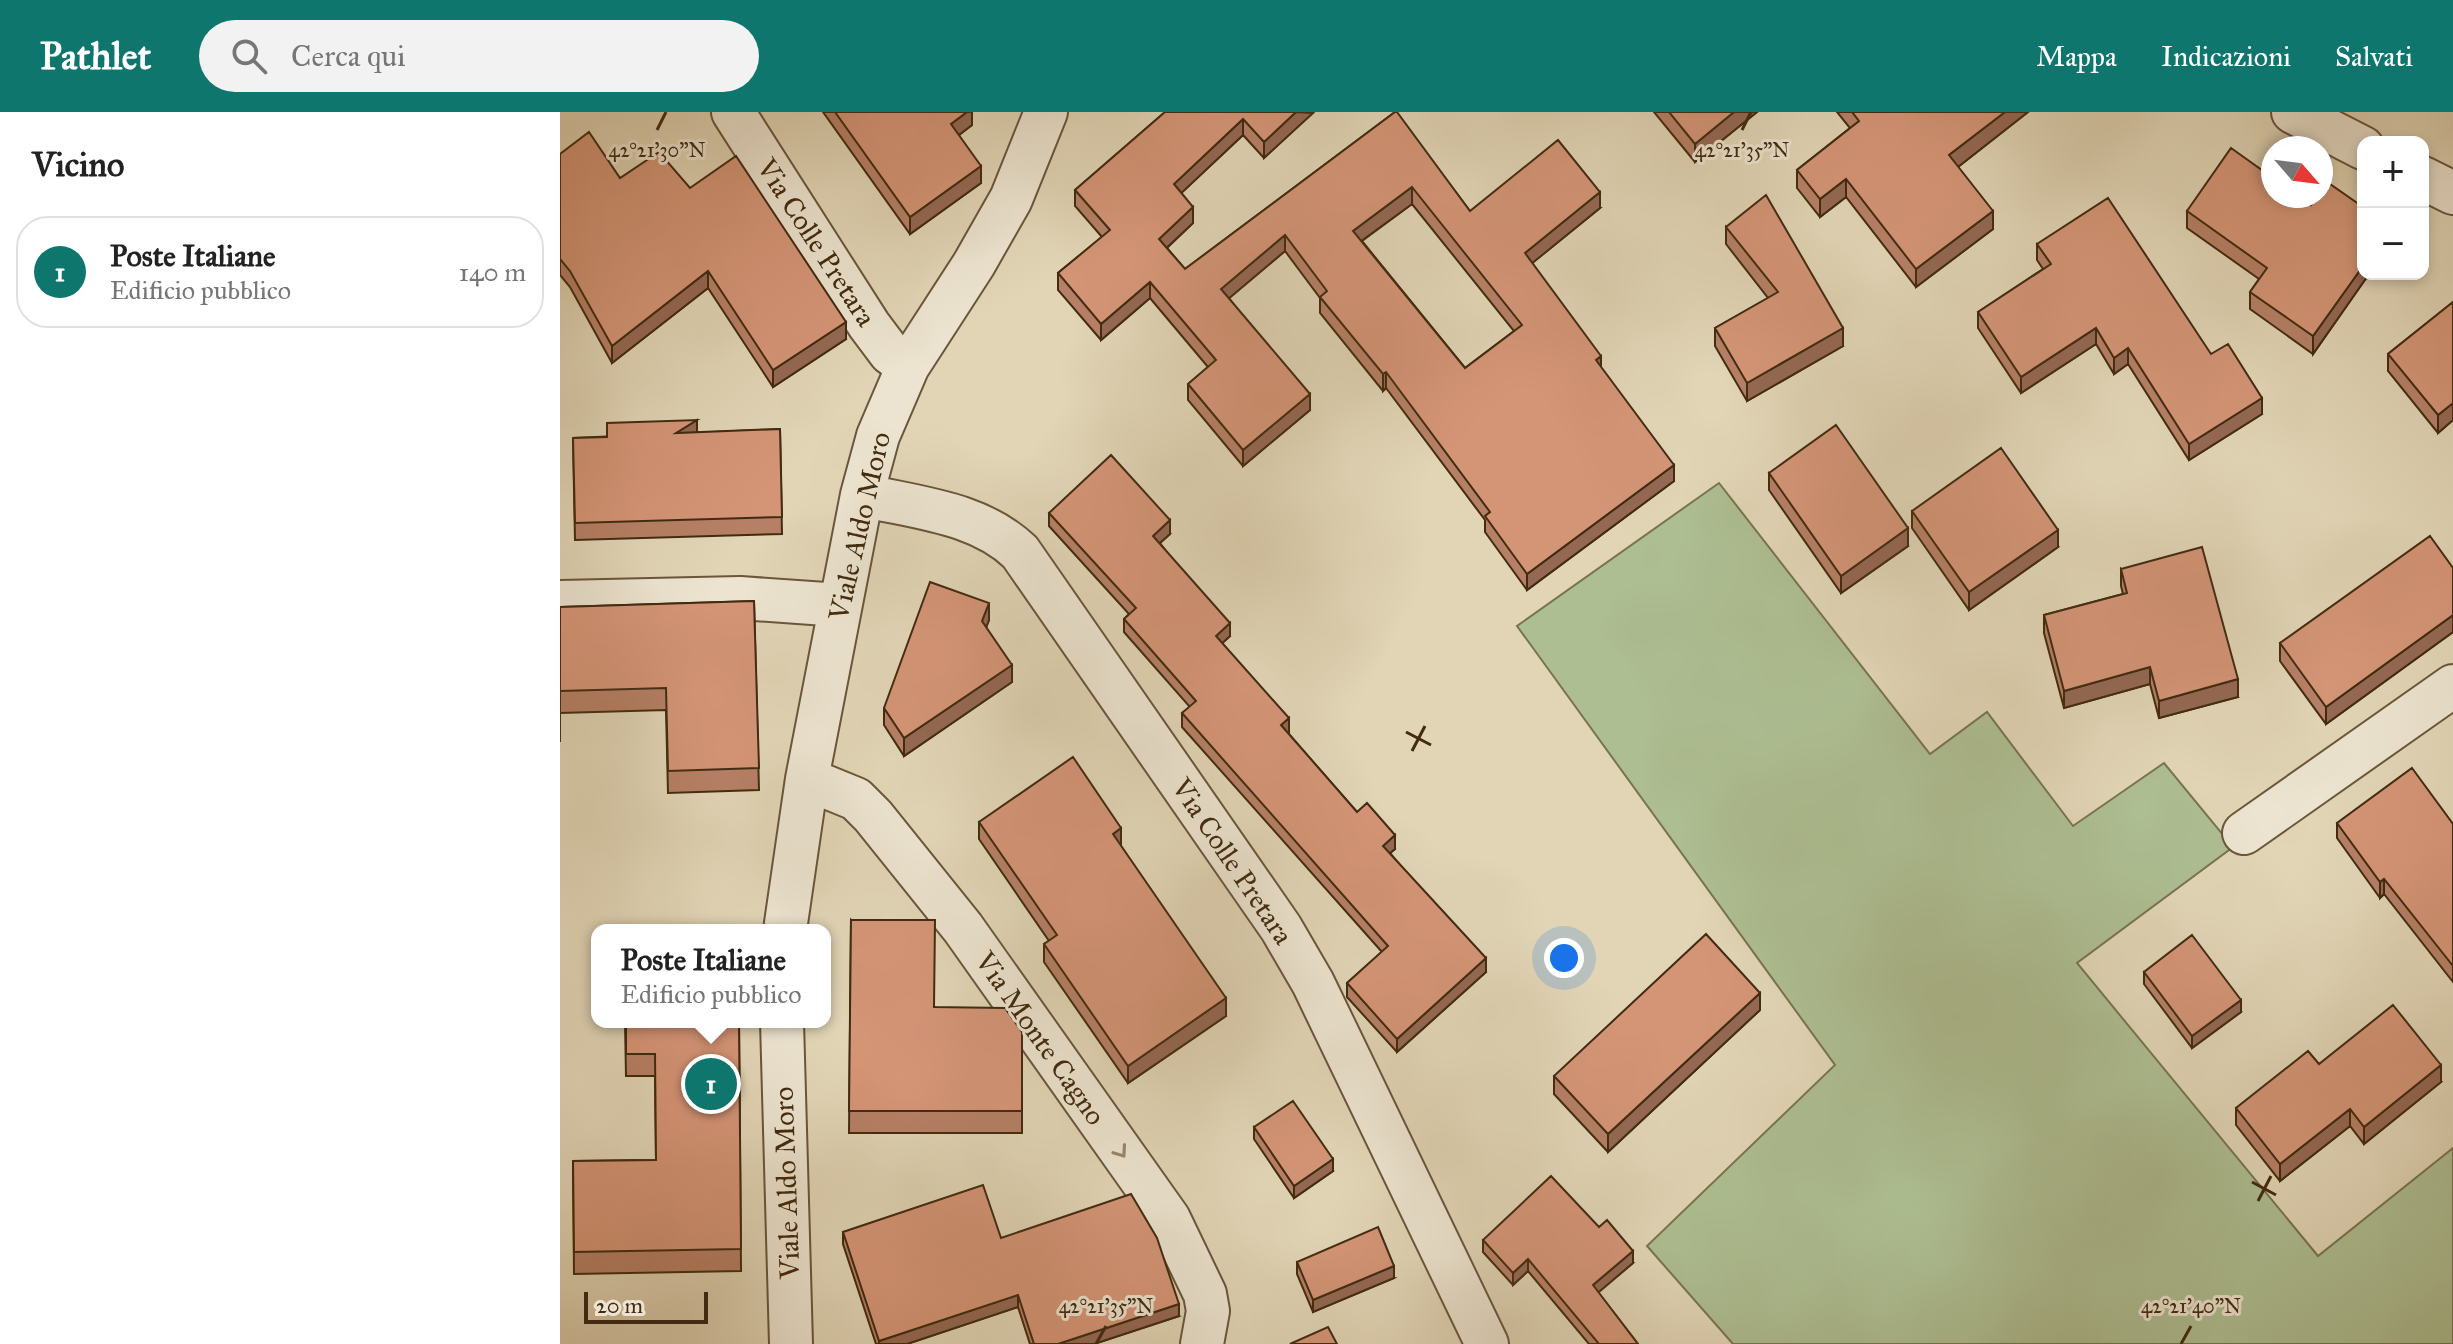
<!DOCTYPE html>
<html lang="it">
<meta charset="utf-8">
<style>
body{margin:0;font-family:"IM FELL Great Primer",serif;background:#f2f2f2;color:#222}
.controls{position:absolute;right:24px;top:24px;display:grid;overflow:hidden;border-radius:16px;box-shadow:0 4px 12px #0003}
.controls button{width:72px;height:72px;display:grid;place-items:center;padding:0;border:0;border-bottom:2px solid #e0e0e0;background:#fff;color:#222;font:40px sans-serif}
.compass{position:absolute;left:1701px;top:24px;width:72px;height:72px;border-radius:50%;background:#fff;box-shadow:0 4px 12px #0003;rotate:118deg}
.scale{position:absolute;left:24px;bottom:20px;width:124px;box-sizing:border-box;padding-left:8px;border:4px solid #422b10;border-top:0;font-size:22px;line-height:28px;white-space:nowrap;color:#422b10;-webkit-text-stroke:6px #ece4d0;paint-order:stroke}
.you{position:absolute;left:1004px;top:846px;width:28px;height:28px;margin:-20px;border:6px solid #fff;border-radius:50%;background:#1a73e8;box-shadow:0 0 0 12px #1a73e833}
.badge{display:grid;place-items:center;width:52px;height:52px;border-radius:50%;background:#0f766e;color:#fff;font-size:26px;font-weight:700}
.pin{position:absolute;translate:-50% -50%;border:4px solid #fff;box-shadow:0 2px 8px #0006}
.popup{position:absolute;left:31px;top:812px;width:240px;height:104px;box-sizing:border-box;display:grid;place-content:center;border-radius:16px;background:#fff;filter:drop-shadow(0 2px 6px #0005);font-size:26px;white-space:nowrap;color:#767676}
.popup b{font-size:30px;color:#222}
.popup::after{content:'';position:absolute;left:50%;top:100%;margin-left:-16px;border:16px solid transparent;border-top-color:#fff}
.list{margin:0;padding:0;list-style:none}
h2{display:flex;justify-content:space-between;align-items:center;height:104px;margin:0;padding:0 32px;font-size:34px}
h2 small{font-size:26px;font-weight:400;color:#767676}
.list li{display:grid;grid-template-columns:52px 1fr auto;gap:24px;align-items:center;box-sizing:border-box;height:112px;margin:0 16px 16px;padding:0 16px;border:2px solid #e0e0e0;border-radius:32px}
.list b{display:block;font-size:30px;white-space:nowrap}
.list p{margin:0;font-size:26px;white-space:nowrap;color:#767676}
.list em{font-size:26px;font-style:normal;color:#767676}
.icon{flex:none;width:44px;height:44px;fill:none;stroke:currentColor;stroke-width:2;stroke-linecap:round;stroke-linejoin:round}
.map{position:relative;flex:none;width:1893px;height:1232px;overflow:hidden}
header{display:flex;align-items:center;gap:48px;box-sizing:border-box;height:112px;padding:0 40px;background:#0f766e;color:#fff}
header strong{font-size:38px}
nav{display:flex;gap:44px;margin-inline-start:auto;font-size:28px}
.search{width:560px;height:72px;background:#f2f2f2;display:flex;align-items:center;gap:20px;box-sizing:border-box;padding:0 28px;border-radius:44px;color:#767676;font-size:30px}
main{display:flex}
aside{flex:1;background:#fff}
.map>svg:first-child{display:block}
.green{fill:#adbe92;stroke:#787451;stroke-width:2}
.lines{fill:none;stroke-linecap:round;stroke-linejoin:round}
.minor-casing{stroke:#6a563a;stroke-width:46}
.minor{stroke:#ece4d0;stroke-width:42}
.wall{fill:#b68066;stroke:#422b10;stroke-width:2;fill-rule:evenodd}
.shaded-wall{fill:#946853;stroke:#422b10;stroke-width:2}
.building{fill:#d49577;stroke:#422b10;stroke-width:2;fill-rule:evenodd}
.oneway{stroke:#978870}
.ticks{fill:none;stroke:#422b10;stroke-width:3}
.labels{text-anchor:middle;stroke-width:6;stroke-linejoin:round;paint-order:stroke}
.street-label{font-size:28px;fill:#422b10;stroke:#ece4d0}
.ticks-label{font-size:20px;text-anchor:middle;fill:#422b10;stroke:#ece4d0;stroke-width:6;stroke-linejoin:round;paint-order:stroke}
</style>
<header>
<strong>Pathlet</strong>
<div class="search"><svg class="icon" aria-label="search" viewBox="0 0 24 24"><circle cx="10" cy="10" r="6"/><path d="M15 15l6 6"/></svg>Cerca qui</div>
<nav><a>Mappa</a><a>Indicazioni</a><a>Salvati</a></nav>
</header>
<main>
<aside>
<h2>Vicino<small></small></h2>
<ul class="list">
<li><span class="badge">1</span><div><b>Poste Italiane</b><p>Edificio pubblico</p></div><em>140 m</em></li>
</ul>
</aside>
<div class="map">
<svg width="1893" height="1232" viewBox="0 0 1893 1232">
<rect width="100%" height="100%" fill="#e1d5b6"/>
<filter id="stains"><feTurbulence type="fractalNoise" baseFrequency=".0025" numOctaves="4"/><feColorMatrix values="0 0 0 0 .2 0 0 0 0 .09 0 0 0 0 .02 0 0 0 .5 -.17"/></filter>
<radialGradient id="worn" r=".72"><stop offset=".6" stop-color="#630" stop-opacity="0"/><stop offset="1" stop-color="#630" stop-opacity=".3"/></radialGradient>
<path class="green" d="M1159,371L1370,642L1427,600L1513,714L1604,651L1673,735L1517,851L1758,1144L1893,1036V1232H1173L1087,1134L1275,953L957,514Z"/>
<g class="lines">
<defs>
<path id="minor" d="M173,0L309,213L330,241L348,254
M1733,0L1803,36
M1863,66L1893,81
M302,383C357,396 418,400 460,440L721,816L753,871L927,1232
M0,490L180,486L280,493
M247,667L296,687L313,704L403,816L609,1107L645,1182L648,1199L642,1232
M1684,721L1893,574
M225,818L247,667L302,383L318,324L348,254L414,152L451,87L486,0
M222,910L231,1232"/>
</defs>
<use href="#minor" class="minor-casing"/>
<use href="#minor" class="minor"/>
</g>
<path class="wall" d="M263,0H412V13L399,23L421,71L350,122Z
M605,0H753L704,46L683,23L621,81L633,111L607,136L625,157L835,0L910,99L1040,96L972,151L1114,369L967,478L925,420V408L826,276L823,279L760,201V186L725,139L669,186L750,298L683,354L628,288V272L648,255L590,186L541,228L498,178V161L542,125L515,94V78ZM852,92L954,219L905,256L802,129Z
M1094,0H1197L1135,50Z
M1277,0H1468L1398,55L1433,117L1356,175L1286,85L1260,105L1237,76V58L1290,16Z
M0,42L60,66L130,76L286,227L213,275L148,176L52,251L10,175L0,163Z
M1627,99L1803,162H1809L1753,242L1690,197V180L1699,167L1627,116Z
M1166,115L1283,234L1187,289L1155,234V216L1208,186L1166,132Z
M1477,132L1651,242L1702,302L1629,348L1568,252L1554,262L1536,232L1461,281L1418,216V200L1483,157L1477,148Z
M1893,190V308L1878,321L1828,259V242Z
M220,317L222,422L15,428L13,326Z
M1209,361L1348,434L1281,481L1209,378Z
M1352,399L1498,435L1409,498L1352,416Z
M489,401L610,422L600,431L670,524L662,531L729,620L728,621L797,700L835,737L830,741L926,860L837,940L787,885V871L822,840L622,615V601L630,595L564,520V507L569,502L489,414Z
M1893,456V520L1766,612L1720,549V531Z
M1561,457L1678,585L1599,606L1590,572L1504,596L1484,521V503L1563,482L1561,474Z
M194,489L199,678L108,681L106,598L0,601V630V495Z
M429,508L426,515L452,570L344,644L324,613V596Z
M419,710L561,733V734L666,904L568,971L484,850V832L489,829L419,727Z
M1777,711L1893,712V870L1824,782L1820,786L1777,726Z
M291,808L374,895L462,920V1021H289Z
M1584,860L1681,900L1632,936L1584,872Z
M1200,898L1048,1040L994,982V964Z
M65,910H179L181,1159L14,1162L13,1049L96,1048L95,964H66Z
M1759,952L1881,970L1804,1032L1790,1014L1720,1069L1676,1013V996Z
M694,1015L773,1059L734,1086L694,1027Z
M283,1120L441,1126L619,1204L534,1232H470L458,1195L347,1232H316L283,1132Z
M923,1128L1073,1151L1038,1180L1078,1232H1029L968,1159L953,1173L923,1140Z
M737,1150L834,1166L753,1200L737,1162Z"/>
<path class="shaded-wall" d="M407,0H412V13L391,29V12Z
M736,0L753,1L704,46V30Z
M1174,0H1197L1135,50V32Z
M1445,0H1468L1389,62V43Z
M683,7V23L614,88V72Z
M421,54V71L350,122V105Z
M1286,67V85L1260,105V87Z
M852,75V92L793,135V119Z
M1040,80V96L965,157V141Z
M633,95V111L599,143V127Z
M1433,99V117L1356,175V157Z
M725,123V139L661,193V177Z
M1803,154V162H1809L1753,242V224Z
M148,159V176L52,251V234Z
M590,170V186L541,228V212Z
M286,210V227L213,275V258Z
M1283,216V234L1187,289V271Z
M1536,216V232L1461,281V265Z
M1568,236V252L1554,262V246Z
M1041,244V260L1036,248Z
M826,260V276L823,279V262Z
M750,282V298L683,354V338Z
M1702,286V302L1629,348V332Z
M1893,291V308L1878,321V303Z
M137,308V325L116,321Z
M1114,353V369L967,478V462Z
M610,408V422L593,437V424Z
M1348,416V434L1281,481V464Z
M1498,418V435L1409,498V480Z
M429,491V508L422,526V509Z
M1893,503V520L1766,612V595Z
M670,511V524L656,537V524Z
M452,553V570L344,644V626Z
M1590,555V572L1504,596V579Z
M1678,567V585L1599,606V589Z
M729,606V620L721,627V613Z
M561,716V733L553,739V722Z
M835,723V737L823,747V734Z
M1824,767V782L1820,786V770Z
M926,846V860L837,940V927Z
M1200,881V898L1048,1040V1022Z
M666,886V904L568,971V954Z
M1681,888V900L1632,936V924Z
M1881,953V970L1804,1032V1015Z
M1790,997V1014L1720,1069V1052Z
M773,1047V1059L734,1086V1074Z
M1073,1139V1151L1033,1185V1173Z
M968,1147V1159L953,1173V1161Z
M834,1154V1166L753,1200V1188Z
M458,1183V1195L347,1232H319V1229Z
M619,1192V1204L534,1232H498Z"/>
<path class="building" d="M275,0H407L391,12L421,54L350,105Z
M605,0H736L704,30L683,7L614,72L633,95L599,127L625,157L835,0H837L910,99L998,28L1040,80L965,141L1041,244L1036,248L1114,353L967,462L925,404L930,400L826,260L823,262L760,185L767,179L725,123L661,177L750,282L683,338L628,272L656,248L590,170L541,212L498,161L550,118L515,78ZM852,75L962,213L905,256L793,119Z
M1109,0H1174L1135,32Z
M1292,0H1445L1389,43L1433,99L1356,157L1286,67L1260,87L1237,58L1299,9Z
M29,20L60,66L99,40L130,76L176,44L286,210L213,258L148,159L52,234L10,159L0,147V42Z
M1671,36L1713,66V84H1739L1751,93L1758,84H1761V79L1767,70L1803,95V154L1753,224L1690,180L1707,156L1627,99Z
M1206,83L1283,216L1187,271L1155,216L1218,180L1166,115Z
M1548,86L1651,242L1668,232L1702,286L1629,332L1568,236L1554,246L1536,216L1461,265L1418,200L1491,152L1477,132Z
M1893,190V291L1878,303L1828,242Z
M137,308L116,321L220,317L222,405L15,411L13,326L47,325V311Z
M1276,313L1348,416L1281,464L1209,361Z
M1441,336L1498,418L1409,480L1352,399Z
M551,343L610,408L593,424L670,511L656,524L729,606L721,613L797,700L807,691L835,723L823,734L926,846L837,927L787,871L828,834L622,601L636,589L564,507L576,496L489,401Z
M1870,424L1893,456V503L1766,595L1720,531Z
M1642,435L1678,567L1599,589L1590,555L1504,579L1484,503L1567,481L1561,457Z
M370,470L429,491L422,509L452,553L344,626L324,596Z
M194,489L199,656L108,659L106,576L0,579V495Z
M513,645L561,716L553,722L666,886L568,954L484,832L497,823L419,710Z
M1852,656L1893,712V854L1824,767L1820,770L1777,711Z
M291,808H375L374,895L445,896L462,920V999H289Z
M1146,822L1200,881L1048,1022L994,964Z
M1632,823L1681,888L1632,924L1584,860Z
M1833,893L1881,953L1804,1015L1790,997L1720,1052L1676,996L1748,939L1759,952Z
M66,910H179L181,1137L14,1140L13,1049L96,1048L95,942H66Z
M733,989L773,1047L734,1074L694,1015Z
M991,1064L1039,1115L1047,1108L1073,1139L1033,1173L1078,1232H1039L968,1147L953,1161L923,1128Z
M423,1073L441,1126L571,1082L597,1126L619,1192L498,1232H474L458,1183L319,1229L283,1120Z
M818,1115L834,1154L753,1188L737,1150Z
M768,1215L777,1232H730Z"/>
<defs><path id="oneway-chevron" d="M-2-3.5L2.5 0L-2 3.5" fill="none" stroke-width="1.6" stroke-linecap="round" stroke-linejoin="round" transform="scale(2)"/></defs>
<use class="oneway" href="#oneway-chevron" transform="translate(561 1040) rotate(55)"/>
<path class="ticks" d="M97,18L106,0M1182,18L1191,0M846,620L871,633M852,639L865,614M1692,1070L1716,1083M1698,1089L1711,1064M536,1232L546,1214M1621,1232L1631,1214"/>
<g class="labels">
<g class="street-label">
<text transform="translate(257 130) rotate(57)" y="10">Via Colle Pretara</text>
<text transform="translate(299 414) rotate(-77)" y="10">Viale Aldo Moro</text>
<text transform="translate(673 749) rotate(56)" y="10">Via Colle Pretara</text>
<text transform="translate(481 926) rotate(55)" y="10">Via Monte Cagno</text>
<text transform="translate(226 1071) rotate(-92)" y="10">Viale Aldo Moro</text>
</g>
</g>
<g class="ticks-label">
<text x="97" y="45">42°21'30"N</text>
<text x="1182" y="45">42°21'35"N</text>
<text x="546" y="1201">42°21'35"N</text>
<text x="1631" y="1201">42°21'40"N</text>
</g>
<rect width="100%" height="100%" filter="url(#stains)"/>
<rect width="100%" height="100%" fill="url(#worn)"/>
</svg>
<div class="controls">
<button>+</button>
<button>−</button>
</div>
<svg class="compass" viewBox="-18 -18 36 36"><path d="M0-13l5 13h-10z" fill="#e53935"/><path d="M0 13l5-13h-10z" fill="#767676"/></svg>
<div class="scale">20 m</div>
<div class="you"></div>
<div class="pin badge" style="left:151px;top:972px">1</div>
<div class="popup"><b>Poste Italiane</b>Edificio pubblico</div>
</div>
</main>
